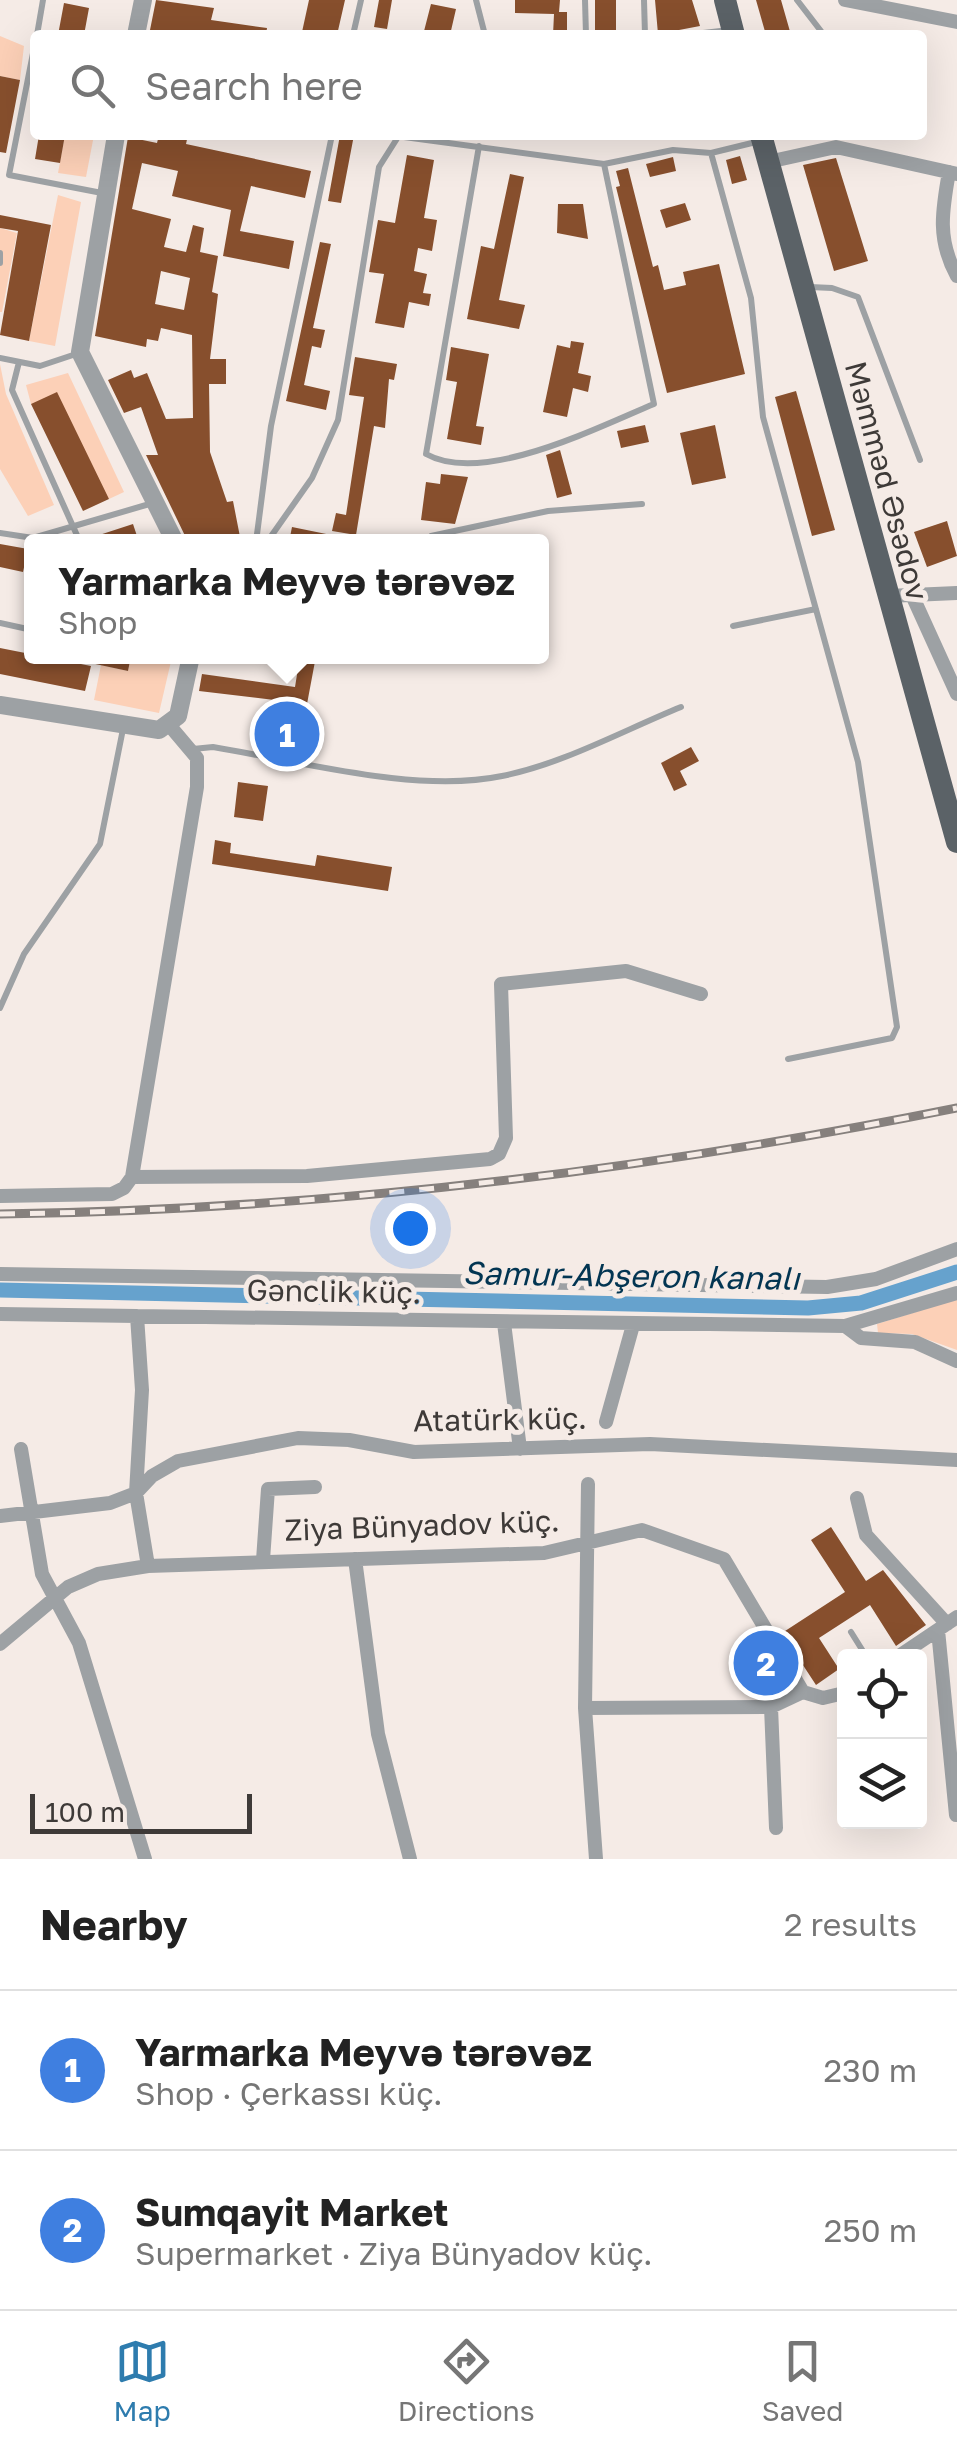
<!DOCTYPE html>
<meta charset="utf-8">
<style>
body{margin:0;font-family:"Golos Text",sans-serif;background:#f6f6f6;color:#222}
.controls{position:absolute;right:30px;bottom:30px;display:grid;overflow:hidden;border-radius:10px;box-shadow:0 10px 40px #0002}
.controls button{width:90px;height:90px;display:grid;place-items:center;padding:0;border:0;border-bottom:2px solid #e0e0e0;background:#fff;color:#222;font:50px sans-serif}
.scale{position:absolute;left:30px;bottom:25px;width:222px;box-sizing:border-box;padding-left:10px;border:5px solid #3e3a38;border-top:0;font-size:28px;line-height:35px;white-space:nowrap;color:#3e3a38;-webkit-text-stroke:8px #f5ebe6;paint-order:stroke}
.you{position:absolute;left:410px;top:1228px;width:35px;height:35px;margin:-25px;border:8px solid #fff;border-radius:50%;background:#1a73e8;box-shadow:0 0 0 15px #1a73e833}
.badge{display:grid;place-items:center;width:65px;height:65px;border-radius:50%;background:#2e7cae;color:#fff;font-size:32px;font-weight:700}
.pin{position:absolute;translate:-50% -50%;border:5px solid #fff;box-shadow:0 2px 10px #0006}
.popup{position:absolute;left:24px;top:534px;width:525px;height:130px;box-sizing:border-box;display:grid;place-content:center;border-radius:10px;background:#fff;filter:drop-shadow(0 2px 8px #0005);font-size:32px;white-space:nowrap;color:#767676}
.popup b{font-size:38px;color:#222}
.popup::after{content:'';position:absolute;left:50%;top:100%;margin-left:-20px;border:20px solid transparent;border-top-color:#fff}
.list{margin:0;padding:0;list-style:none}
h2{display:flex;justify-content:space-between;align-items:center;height:130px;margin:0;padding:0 40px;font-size:42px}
h2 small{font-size:32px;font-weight:400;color:#767676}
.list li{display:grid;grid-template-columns:65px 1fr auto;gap:30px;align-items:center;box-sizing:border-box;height:160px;padding:0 40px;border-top:2px solid #e0e0e0}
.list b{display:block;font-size:38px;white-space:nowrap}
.list p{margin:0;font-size:32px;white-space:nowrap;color:#767676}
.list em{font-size:32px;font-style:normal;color:#767676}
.icon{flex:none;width:55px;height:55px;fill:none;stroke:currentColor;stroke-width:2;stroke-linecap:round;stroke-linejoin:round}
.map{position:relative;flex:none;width:957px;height:1859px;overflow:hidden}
.search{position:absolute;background:#fff;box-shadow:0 10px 40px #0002;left:30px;right:30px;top:30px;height:110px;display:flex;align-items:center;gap:25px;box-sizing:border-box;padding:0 35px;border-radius:10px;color:#767676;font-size:38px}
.sheet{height:450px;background:#fff}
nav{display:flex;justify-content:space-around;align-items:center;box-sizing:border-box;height:140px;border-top:2px solid #e0e0e0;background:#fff;font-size:28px;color:#767676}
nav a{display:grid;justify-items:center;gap:5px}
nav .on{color:#2e7cae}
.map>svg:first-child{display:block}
.green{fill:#fcd0b7}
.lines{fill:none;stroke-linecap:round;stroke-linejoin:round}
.canal{stroke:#66a2cd;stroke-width:15}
.building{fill:#874f2d;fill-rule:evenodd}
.service{stroke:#9da1a4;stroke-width:6}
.minor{stroke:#9da1a4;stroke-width:14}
.tertiary{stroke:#9da1a4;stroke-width:18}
.primary{stroke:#5b6267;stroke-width:22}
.rail-casing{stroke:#86807d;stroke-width:9}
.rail{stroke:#f5ebe6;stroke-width:5;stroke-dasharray:15;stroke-linecap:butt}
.labels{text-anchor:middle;stroke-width:10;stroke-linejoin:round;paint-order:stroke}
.street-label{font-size:30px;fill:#3e3a38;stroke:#f5ebe6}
.water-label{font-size:32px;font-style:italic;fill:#023552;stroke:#f5ebe6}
</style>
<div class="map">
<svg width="957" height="1859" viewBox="0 0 957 1859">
<rect width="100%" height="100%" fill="#f5ebe6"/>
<path class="green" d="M0,36L24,46L20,80L0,76Z
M65,135H94L86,177L58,173Z
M58,195L81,202L55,346L29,341Z
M0,228L17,233L2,312H0Z
M0,364L6,394L54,505L28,516L0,469Z
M68,373L124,492L109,499L31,404L26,385Z
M131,657H172L159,713L94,700L101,665L128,671Z
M957,1299V1350L912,1334L878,1333L877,1324Z"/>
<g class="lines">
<path class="canal" d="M0,1290L808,1308L861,1303L957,1272"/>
</g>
<path class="building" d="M156,0L214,8L211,20L267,28L266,35H149Z
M309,0H345L337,35L302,32Z
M379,0H392L387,29L374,27Z
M515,0H560L559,12H567V35H553L554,14L515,13Z
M595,0H616V35H595Z
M655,0H692L700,26L658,34Z
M756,0H781L791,35H766Z
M64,3L89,8L84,35H58Z
M431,4L456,9L450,35H423Z
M0,76L20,80L6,153L0,152Z
M39,135H65L60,163L35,159Z
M159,135H188L186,144L311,171L305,198L251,186L240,231L294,241L289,269L223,256L231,210L172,196L178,171L142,163L132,209L171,219L164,247L186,252L193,225L204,228L200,252L218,256L212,292L218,294L210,359H226V384H209L210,452L227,502L233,501L241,542H188L146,455H158L141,407L124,413L108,380L131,370L134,378L147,373L166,419L193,418L192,335L161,328L158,341L147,339L146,347L95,336L128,137L157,143ZM161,271L190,278L184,310L155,304Z
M340,135H354L341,203L328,201Z
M407,155L434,160L424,218L437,220L432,251L418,248L414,271L427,274L423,293L431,294L429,306L409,302L404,328L375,323L384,274L369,272L378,220L395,223Z
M740,156L747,180L732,184L726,160Z
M673,157L676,171L650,177L646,164Z
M836,158L868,261L834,271L803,165Z
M628,168L653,267L658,265L664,290L686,285L683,272L719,264L745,374L667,393L616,187L620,186L616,171Z
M510,174L524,177L499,300L525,305L519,329L467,319L481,246L494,249Z
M685,203L691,220L666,228L660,210Z
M558,204H583L588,239L557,233Z
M0,215L51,225L29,341L0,335L18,231L0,228Z
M320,242L331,244L313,328L325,330L321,348L312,346L304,385L330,391L326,410L286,401Z
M571,341L584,343L578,373L591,376L588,392L573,388L567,417L543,412L557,345L570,348Z
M451,347L489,354L476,426L484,427L481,445L447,439L457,382L446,380Z
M355,357L397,364L394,380L389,379L385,428L374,426L356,535L332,531L336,513L346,515L364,397L349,395Z
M796,391L835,530L812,536L775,397Z
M57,392L109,499L83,511L31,404Z
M645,425L649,442L621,448L617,431Z
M715,425L726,478L692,485L680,433Z
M560,450L572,494L557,498L546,455Z
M441,474L468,477L455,524L421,520L426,482L440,484Z
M947,521L957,556L927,567L914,532Z
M133,524L138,539L88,542L87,539Z
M292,527L336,536V542H289Z
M0,544L28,549L23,572L0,567Z
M0,648L91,666L85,691L0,674Z
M86,656H131L128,671L86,662Z
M300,656H316L307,704L199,691L202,674L295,687Z
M691,747L699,761L680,771L687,785L674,791L661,763Z
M238,782L268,786L263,821L234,817Z
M215,840L231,843L230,853L315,866L317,855L392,867L388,891L212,864Z
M831,1527L866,1581L883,1570L926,1625L896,1646L870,1605L819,1638L839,1669L816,1685L782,1633L845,1592L811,1540Z"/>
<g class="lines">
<path class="service" d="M476,0L485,35
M585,0L586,35
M644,0L645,35
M797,0L824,35
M37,35L43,0
M353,35L361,0
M686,35L729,30
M35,43L9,175L102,193
M389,135L604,164L673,150L711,153L756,142
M479,146L426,454C483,486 598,427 654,404L604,164
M711,153L751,298L763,417L858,762L897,1027L892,1038L788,1059
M0,253V263
M810,287L832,288L858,297L920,460
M0,358L40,366L76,354
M19,362L12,390L80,542
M0,533L33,538L153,503
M256,542L271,426L332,135
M267,542L312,478L338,420L379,167L398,137
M425,542L431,536L548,511L642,504
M0,623L32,630
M733,626L816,609
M193,749L213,747C299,761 416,794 502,776C563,764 624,730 681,707
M0,1008L24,954L100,844L123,729
M851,1632L866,1656"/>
<path class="minor" d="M845,0L957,22
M768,162L836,147L957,174
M949,172C942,211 937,240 957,276
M912,595L957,593
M886,596L912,595L957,694
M132,1177L307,1176L490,1159L499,1154L506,1138L501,984L626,971L701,994
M0,1196L112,1194L124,1188L132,1177L197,787V758L170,726
M0,1274L827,1287L876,1279L957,1249
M0,1314L845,1326L861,1338L915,1342L957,1361
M137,1316L142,1390L136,1493L148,1566
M504,1323L520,1449
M845,1326L957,1293
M606,1422L633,1325
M21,1449L42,1574L79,1643L145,1859
M588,1484L585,1708L596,1859
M857,1498L866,1535L947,1624
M0,1516L110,1503L136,1493L152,1476L178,1461L298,1438L349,1440L414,1452L650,1444L957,1460
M355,1559L378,1734L410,1859
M263,1560L268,1489L315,1487
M938,1630L956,1815
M0,1644L68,1587L98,1574L148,1566L544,1553L642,1530L724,1559L803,1692L823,1698L844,1693
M899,1656L957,1617
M771,1707L776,1828
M585,1708L771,1707L803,1692"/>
<path class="tertiary" d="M136,35L143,0
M116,135L80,352L175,542
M0,705L159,730L178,716L191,656"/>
<path class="primary" d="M725,0L734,35
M761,135L957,842"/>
<defs>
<path id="rail" d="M0,1214C320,1210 643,1171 957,1108"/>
</defs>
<use href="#rail" class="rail-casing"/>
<use href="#rail" class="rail"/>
</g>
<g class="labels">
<g class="street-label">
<text transform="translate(886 481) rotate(75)" y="10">Məmməd Əsədov</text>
<text transform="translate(334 1292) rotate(1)" y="10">Gənclik küç.</text>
<text transform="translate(500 1420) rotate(-1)" y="10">Atatürk küç.</text>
<text transform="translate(422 1526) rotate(-2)" y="10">Ziya Bünyadov küç.</text>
</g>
<g class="water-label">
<text transform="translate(631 1276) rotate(1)" y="11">Samur-Abşeron kanalı</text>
</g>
</g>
</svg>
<div class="controls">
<button><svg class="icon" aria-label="locate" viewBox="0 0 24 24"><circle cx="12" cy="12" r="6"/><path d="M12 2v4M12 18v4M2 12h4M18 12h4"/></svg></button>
<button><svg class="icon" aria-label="layers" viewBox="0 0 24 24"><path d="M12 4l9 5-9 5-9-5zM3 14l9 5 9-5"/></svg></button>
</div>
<div class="scale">100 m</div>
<div class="you"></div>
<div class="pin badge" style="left:287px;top:734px;background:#3f7fe0">1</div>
<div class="popup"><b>Yarmarka Meyvә tәrәvәz</b>Shop</div>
<div class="pin badge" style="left:766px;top:1663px;background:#3f7fe0">2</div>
<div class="search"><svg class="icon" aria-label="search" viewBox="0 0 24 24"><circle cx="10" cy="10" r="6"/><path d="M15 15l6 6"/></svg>Search here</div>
</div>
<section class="sheet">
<h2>Nearby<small>2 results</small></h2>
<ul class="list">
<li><span class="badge" style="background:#3f7fe0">1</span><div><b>Yarmarka Meyvә tәrәvәz</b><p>Shop · Çerkassı küç.</p></div><em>230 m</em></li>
<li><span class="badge" style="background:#3f7fe0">2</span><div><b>Sumqayit Market</b><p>Supermarket · Ziya Bünyadov küç.</p></div><em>250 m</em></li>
</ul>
</section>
<nav>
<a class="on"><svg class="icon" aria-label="map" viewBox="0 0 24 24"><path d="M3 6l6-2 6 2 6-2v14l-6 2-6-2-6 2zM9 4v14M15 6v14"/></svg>Map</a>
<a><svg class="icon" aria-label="directions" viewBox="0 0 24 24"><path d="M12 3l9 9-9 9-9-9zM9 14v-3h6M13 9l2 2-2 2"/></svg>Directions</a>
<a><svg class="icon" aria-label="saved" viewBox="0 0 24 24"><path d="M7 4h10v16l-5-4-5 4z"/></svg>Saved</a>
</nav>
